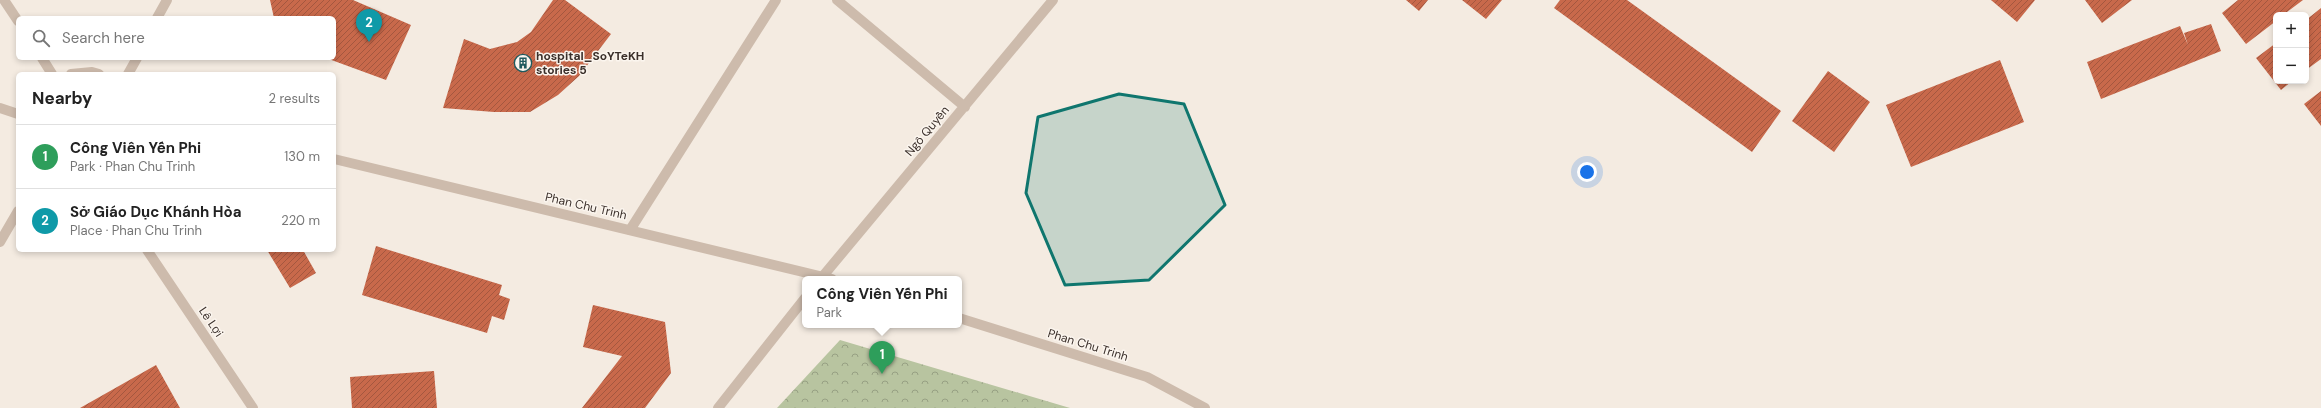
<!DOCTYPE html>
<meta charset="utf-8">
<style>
body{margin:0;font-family:"DM Sans",sans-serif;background:#f6f6f6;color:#222}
.controls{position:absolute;right:12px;top:12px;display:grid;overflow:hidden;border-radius:6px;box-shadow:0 2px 6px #0003}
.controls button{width:36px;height:36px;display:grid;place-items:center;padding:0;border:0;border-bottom:1px solid #e0e0e0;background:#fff;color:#222;font:20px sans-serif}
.you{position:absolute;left:1587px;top:172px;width:14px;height:14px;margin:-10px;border:3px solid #fff;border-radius:50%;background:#1a73e8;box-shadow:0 0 0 6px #1a73e833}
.badge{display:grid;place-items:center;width:26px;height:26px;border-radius:50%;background:#db2777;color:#fff;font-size:13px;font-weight:700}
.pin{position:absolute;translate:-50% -33px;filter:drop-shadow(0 1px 2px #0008)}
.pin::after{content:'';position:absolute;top:21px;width:14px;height:12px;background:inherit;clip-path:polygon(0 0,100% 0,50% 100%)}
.popup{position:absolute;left:802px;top:276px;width:160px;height:52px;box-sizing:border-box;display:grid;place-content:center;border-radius:6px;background:#fff;filter:drop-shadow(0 1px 3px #0005);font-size:13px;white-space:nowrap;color:#767676}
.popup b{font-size:15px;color:#222}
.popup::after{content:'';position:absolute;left:50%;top:100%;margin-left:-8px;border:8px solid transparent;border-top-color:#fff}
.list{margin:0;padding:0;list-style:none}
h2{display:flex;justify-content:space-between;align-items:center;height:52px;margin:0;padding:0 16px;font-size:17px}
h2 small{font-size:13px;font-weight:400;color:#767676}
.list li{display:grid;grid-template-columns:26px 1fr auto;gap:12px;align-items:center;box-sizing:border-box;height:64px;padding:0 16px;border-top:1px solid #e0e0e0}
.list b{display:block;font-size:15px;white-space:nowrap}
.list p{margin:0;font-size:13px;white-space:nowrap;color:#767676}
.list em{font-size:13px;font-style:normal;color:#767676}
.icon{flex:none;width:22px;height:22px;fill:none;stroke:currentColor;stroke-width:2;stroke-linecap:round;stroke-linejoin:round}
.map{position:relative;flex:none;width:2321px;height:408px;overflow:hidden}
.search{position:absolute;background:#fff;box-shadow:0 2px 6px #0003;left:16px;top:16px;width:320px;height:44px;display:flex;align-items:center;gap:10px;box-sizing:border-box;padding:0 14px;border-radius:6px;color:#767676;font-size:15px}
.panel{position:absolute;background:#fff;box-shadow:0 2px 6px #0003;left:16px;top:72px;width:320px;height:180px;border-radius:6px}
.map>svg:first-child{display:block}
.forest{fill:url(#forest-crowns)}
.building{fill:url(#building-hatch)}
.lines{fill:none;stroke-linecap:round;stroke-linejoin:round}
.minor{stroke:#cdbbac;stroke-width:10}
.tertiary{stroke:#cdbbac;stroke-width:10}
.marked{fill:#0f766e;fill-opacity:0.2;stroke:#0f766e;stroke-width:3;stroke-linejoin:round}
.labels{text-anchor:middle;stroke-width:3;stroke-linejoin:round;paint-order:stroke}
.poi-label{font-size:12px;font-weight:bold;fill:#3b302b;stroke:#fbf5ee;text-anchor:start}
.street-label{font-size:12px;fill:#3b302b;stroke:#fbf5ee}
</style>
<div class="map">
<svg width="2321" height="408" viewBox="0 0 2321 408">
<defs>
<pattern id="forest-crowns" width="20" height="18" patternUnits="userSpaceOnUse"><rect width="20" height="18" fill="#b8c4a0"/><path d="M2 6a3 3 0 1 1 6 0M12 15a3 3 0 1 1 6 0" fill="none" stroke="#97a083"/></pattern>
<pattern id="building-hatch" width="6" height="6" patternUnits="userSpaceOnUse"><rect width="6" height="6" fill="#c8694b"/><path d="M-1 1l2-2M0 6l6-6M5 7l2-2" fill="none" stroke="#a4573f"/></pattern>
</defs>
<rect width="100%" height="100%" fill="#f4ebe1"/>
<path class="forest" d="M840,340L1070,408H777Z"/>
<path class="building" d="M270,0H353L411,25L386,80L326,58H334V18H274Z
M553,0H565L611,34L579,76L558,95L530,112H494L443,108L464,39L490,49L517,42L531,32Z
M1406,0H1428L1419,11Z
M1462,0H1502L1486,19Z
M1560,0H1627L1781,111L1752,152L1554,8Z
M1991,0H2035L2017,22Z
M2085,0H2132L2102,23Z
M2238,0H2303L2283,15H2276V21L2246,44L2222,13Z
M2321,8V59L2306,70V20Z
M2211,24L2221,51L2101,99L2087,62L2180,26L2188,45L2184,33Z
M2276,43V81H2292L2281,90L2256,58Z
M2000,60L2024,122L1911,167L1886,105Z
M1828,71L1870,102L1834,152L1792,121Z
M2321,91V126L2304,104Z
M376,246L502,285L499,295L510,299L504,320L492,316L487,333L362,295Z
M267,250H303L316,273L290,288Z
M593,305L665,322L671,373L645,408H582L622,356L583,347Z
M156,365L180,408H80Z
M434,371L437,408H352L350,377Z"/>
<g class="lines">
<path class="minor" d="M4,0L18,21
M837,0L965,107
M157,18L167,0
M42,58L52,74
M128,74L137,58
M630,230L776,0
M0,242L18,211
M823,276L1053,0"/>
<path class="tertiary" d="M71,74L92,72L99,74
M0,108L18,114
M334,159L832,279
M147,250L253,408
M959,318L1147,377L1205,408
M718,408L805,298"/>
</g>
<path class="marked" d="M1119,94L1184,104L1225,205L1149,280L1065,285L1026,193L1038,117Z"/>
<defs>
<symbol id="building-ring" viewBox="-11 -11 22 22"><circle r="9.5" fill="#fbf5ee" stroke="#1f5a5e" stroke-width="1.5"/><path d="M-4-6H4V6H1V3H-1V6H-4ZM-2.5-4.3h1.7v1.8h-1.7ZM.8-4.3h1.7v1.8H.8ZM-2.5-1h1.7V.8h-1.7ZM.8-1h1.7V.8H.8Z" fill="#1f5a5e"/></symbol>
</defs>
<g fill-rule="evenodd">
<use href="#building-ring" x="513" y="53" width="20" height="20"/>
</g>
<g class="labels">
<g class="poi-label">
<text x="536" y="60">hospital_SoYTeKH<tspan x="536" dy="14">stories 5</tspan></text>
</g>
<g class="street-label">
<text transform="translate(927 131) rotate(-50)" y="4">Ngô Quyền</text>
<text transform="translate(586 206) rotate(13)" y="4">Phan Chu Trinh</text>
<text transform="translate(211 322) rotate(56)" y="4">Lê Lợi</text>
<text transform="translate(1088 345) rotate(17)" y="4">Phan Chu Trinh</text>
</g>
</g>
</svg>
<div class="controls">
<button>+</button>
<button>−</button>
</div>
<div class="you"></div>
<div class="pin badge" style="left:882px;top:374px;background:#2e9e5b">1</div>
<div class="popup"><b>Công Viên Yến Phi</b>Park</div>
<div class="pin badge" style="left:369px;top:42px;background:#0f9aa8">2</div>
<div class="search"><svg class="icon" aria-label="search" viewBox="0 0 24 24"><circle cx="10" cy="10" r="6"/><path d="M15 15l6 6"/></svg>Search here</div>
<section class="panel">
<h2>Nearby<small>2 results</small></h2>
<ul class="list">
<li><span class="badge" style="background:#2e9e5b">1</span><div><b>Công Viên Yến Phi</b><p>Park · Phan Chu Trinh</p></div><em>130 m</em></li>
<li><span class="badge" style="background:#0f9aa8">2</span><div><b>Sở Giáo Dục Khánh Hòa</b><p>Place · Phan Chu Trinh</p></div><em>220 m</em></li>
</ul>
</section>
</div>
